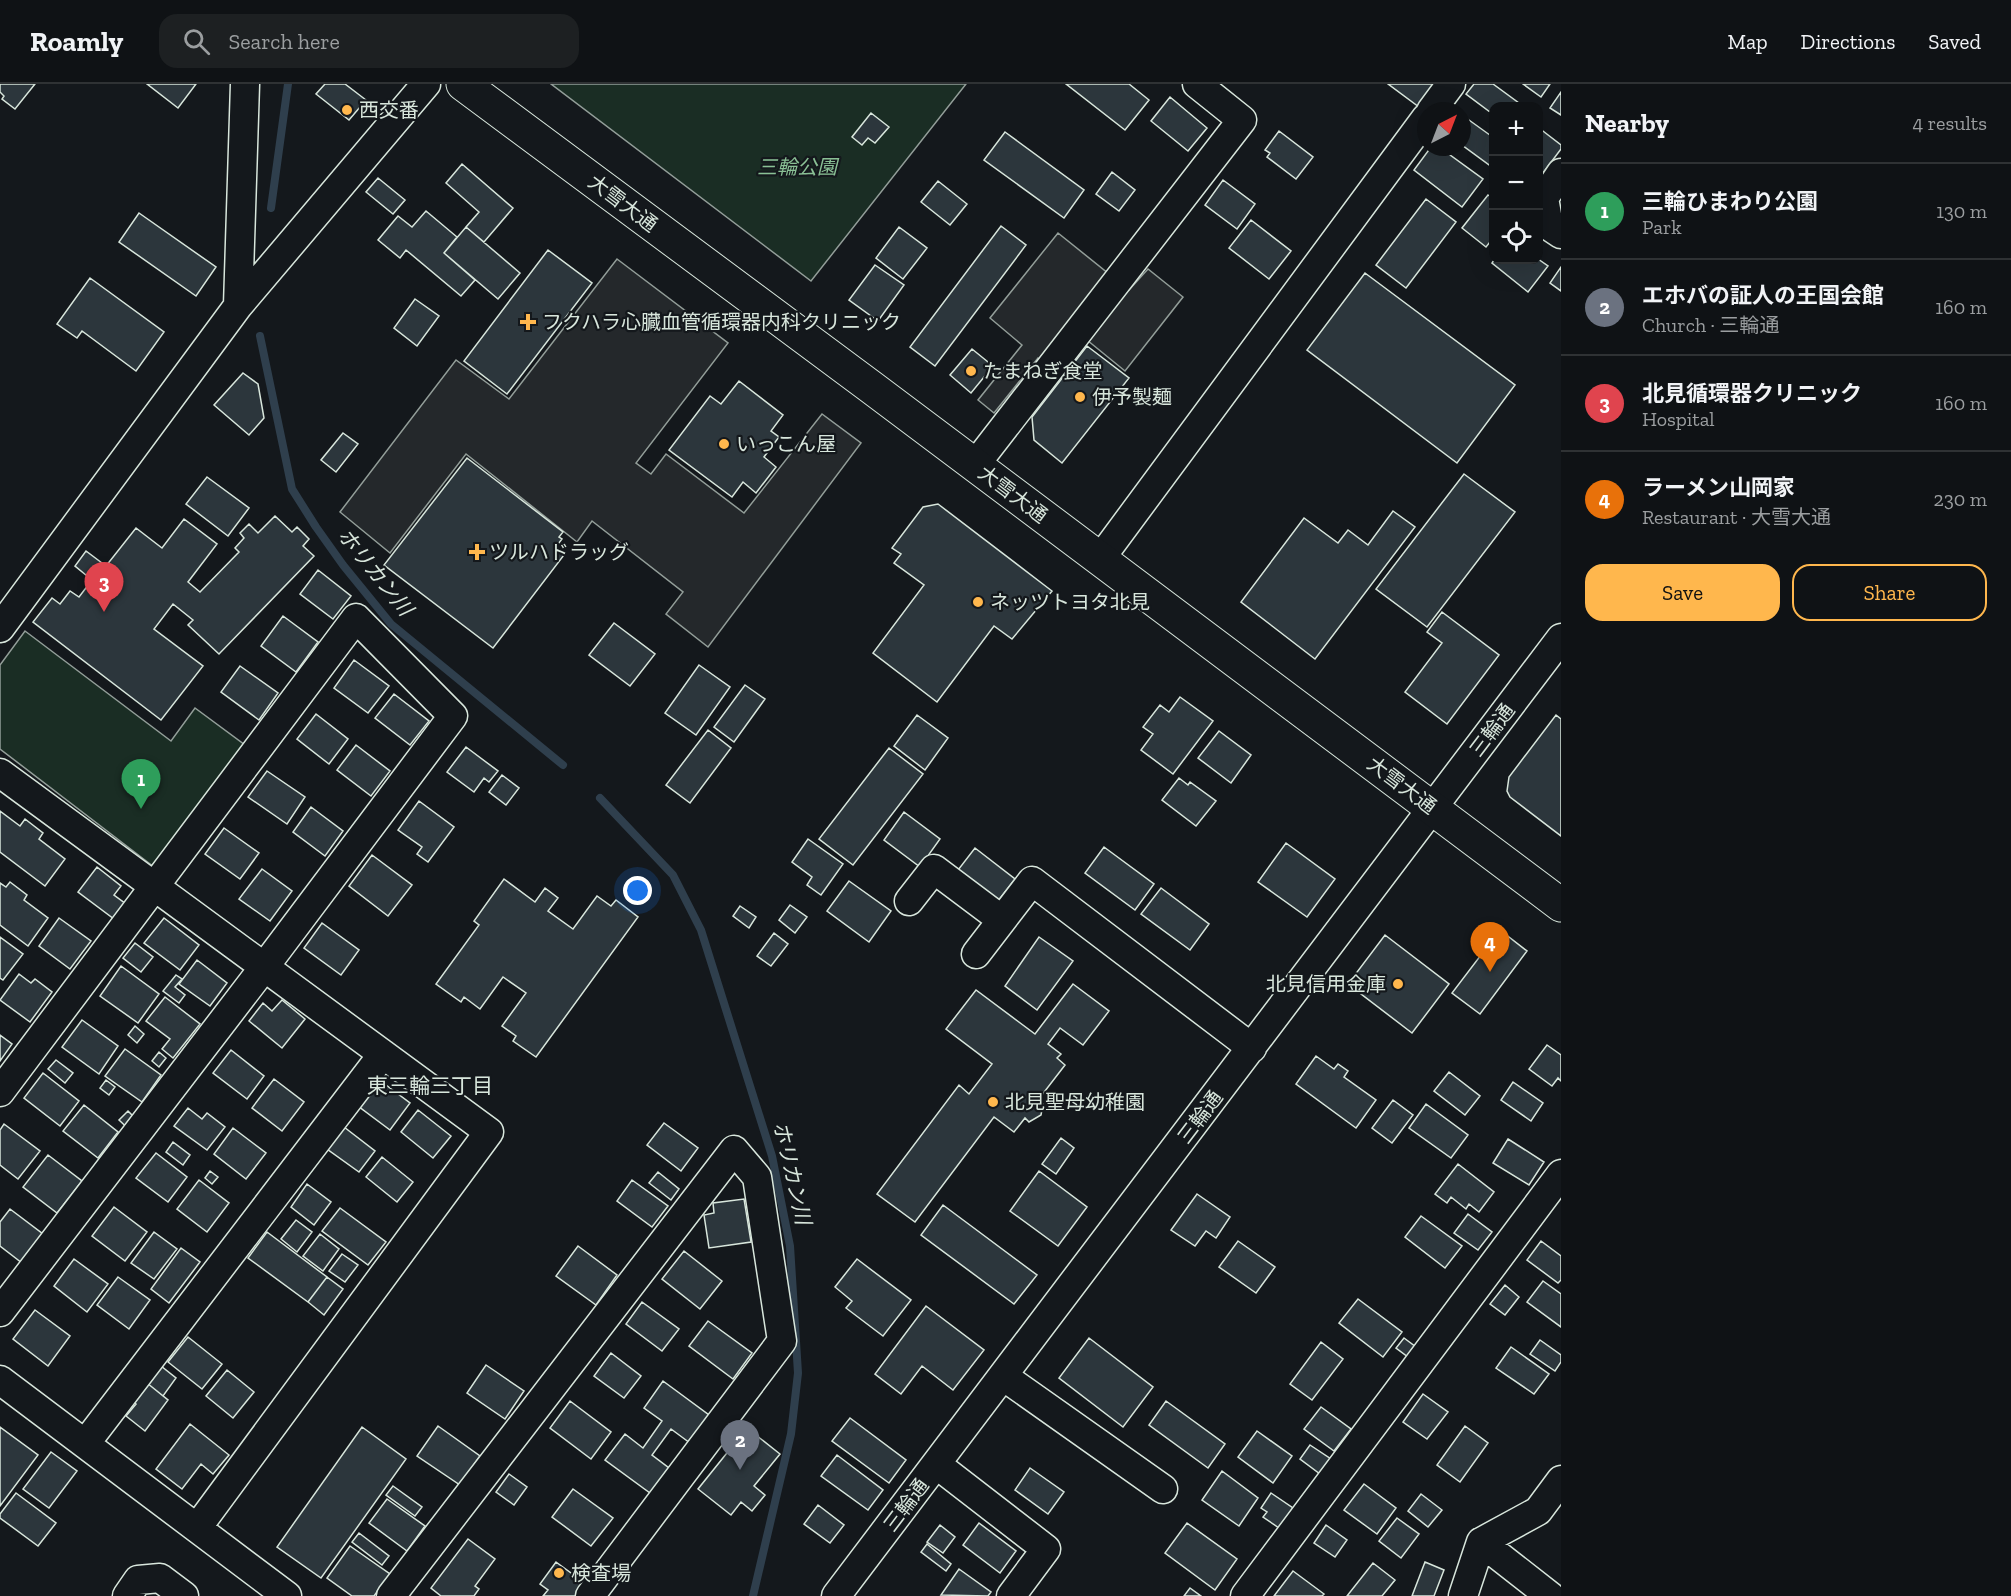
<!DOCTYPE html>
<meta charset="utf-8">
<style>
body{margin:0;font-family:"Zilla Slab","Noto Sans JP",serif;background:#1d2022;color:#f1f3f6}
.controls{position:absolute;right:18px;top:18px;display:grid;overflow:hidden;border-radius:12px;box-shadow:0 6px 24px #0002}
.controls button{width:54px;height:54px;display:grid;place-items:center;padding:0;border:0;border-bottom:2px solid #2f3234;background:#0f1215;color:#f1f3f6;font:30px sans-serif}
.compass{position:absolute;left:1417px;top:18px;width:54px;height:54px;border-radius:50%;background:#0f1215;box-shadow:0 6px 24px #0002;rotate:42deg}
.you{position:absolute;left:638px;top:807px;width:21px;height:21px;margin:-15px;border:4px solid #fff;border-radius:50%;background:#1a73e8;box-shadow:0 0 0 9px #1a73e833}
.badge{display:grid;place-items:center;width:39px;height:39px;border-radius:50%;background:#ffb74d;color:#fff;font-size:20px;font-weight:700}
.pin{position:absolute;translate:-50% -50px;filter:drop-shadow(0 2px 3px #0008)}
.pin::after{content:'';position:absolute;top:32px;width:21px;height:18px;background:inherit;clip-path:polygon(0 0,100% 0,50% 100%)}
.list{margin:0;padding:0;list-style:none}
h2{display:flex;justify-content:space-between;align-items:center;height:78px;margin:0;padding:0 24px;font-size:26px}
h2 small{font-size:20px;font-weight:400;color:#9b9ea0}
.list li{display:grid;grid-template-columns:39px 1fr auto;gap:18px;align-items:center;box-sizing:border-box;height:96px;padding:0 24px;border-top:2px solid #2f3234}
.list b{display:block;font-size:22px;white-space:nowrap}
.list p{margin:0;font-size:20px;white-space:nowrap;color:#9b9ea0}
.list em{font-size:20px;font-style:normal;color:#9b9ea0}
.actions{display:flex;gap:12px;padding:18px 24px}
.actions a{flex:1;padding:14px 0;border:2px solid #ffb74d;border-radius:18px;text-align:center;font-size:21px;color:#ffb74d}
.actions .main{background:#ffb74d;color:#111}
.icon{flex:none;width:33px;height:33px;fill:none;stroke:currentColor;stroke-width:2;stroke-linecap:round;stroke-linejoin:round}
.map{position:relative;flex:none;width:1561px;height:1512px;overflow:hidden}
header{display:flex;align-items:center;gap:36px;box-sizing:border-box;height:84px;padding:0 30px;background:#0f1215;border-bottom:2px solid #2f3234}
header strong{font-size:28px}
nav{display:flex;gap:33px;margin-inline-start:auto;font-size:21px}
.search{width:420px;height:54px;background:#1d2022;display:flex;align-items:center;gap:15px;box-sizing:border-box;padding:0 21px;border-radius:18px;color:#9b9ea0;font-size:22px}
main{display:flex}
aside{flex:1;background:#0f1215}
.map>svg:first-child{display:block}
.green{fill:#1a2d24;stroke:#939e99;stroke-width:1.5}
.parking{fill:#24282b;stroke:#939e99;stroke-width:1.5}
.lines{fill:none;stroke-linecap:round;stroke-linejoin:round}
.stream{stroke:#2f3f4d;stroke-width:8}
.building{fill:#2c363c;stroke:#d8e6dc;stroke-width:1.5}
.minor-casing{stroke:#d8e6dc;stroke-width:31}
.highway-casing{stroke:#d8e6dc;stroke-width:35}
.minor{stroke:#14181c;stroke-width:28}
.highway{stroke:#14181c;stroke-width:33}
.poi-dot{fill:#ffb74d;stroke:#14181c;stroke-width:2}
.labels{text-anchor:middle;stroke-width:4.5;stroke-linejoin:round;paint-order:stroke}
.poi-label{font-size:20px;fill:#d8e6dc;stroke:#14181c;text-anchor:start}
.park-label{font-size:20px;font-style:italic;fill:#8ac095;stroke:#14181c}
.street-label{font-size:20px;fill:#d8e6dc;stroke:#14181c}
.water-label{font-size:21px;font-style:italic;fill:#d8e6dc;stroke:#14181c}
.neighbourhood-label{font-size:21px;fill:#d8e6dc;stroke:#14181c}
</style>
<header>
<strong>Roamly</strong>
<div class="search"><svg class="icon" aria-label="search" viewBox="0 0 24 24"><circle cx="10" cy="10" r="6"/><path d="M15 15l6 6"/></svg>Search here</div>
<nav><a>Map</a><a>Directions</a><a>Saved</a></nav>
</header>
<main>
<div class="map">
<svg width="1561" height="1512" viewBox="0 0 1561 1512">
<rect width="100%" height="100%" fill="#14181c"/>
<path class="green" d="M551,0H966L811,197Z
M25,547L171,657L195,624L249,664L158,786L0,665V581Z"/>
<path class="parking" d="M1058,149L1129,206L1148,185L1183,213L1125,287L1071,243L1043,278L1038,274L994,329L978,316L1022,261L990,234Z
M617,175L728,259L636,379L651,390L666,370L744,429L822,330L861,359L708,563L666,530L683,508L592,437L577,458L466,370L390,469L340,428L456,276L509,315Z"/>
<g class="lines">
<path class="stream" d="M271,124L288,0
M260,252L292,405L316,443L343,481L391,540L563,681
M600,714L673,791L701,846L772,1072L790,1162L798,1289L791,1350L753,1512"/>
</g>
<path class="building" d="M0,0H35L15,25L2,15L4,12L0,8Z
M147,0H196L178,24Z
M325,0H345L366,16L349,36L316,10Z
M1066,0H1129L1149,16L1125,46Z
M1388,0H1436L1419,23Z
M1474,0H1493L1523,22H1494V31L1466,10Z
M1523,0H1550L1541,13Z
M1561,8V31L1550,24Z
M1170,13L1207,44L1188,67L1151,37Z
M871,29L889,43L875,59L868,54L862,61L852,53Z
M1462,31L1494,54L1492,83L1462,61Z
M1539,44L1561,61V65L1543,89L1538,86Z
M1279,47L1313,73L1296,95L1267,73L1270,69L1265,66Z
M1005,48L1084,106L1064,134L984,76Z
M1431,63H1439L1483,95L1462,123L1414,86Z
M462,80L513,124L484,158L466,143L479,128L446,99Z
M1112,88L1135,106L1119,127L1096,110Z
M378,94L405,116L393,130L366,108Z
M1223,96L1255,120L1237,145L1205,121Z
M938,97L967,120L950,141L921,118Z
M1488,111L1494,115V153L1486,163L1462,144Z
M1426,115L1456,138L1406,204L1376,181Z
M426,127L457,153L444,169L475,196L461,212L406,166L400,174L378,156L398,132L412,143Z
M139,129L216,183L196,212L119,158Z
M1251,136L1291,167L1269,195L1229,164Z
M1001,142L1026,161L935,282L910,263Z
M466,143L520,189L498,215L444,169Z
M899,143L927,164L903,195L876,174Z
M548,166L592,199L507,310L464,277Z
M1538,175L1548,182L1528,208L1492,179L1494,176Z
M875,181L904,201L878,237L849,216Z
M1561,183V207L1550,199Z
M1365,189L1515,301L1457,379L1307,266Z
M90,194L164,248L136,287L82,247L77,254L57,240Z
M415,215L439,232L417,262L394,244Z
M1087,262L1129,294L1062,379L1034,356L1032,333Z
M972,265L993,282L971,309L950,291Z
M243,289L258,300L264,334L249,351L214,321Z
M739,297L783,331L771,347L779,353L764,373L776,383L756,409L743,398L732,413L669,366L710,312L721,320Z
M343,349L358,360L336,388L321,376Z
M467,374L563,448L559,453L562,455L555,464L564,471L493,564L384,481Z
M1464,390L1515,428L1427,543L1376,505Z
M207,393L249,424L228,452L186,420Z
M938,420L1052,507L1012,555L994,542L937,618L873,569L924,501L894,479L901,470L892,464L923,423Z
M1393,427L1415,443L1315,575L1241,518L1304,434L1338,459L1348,446L1368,461Z
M275,432L292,448L297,443L309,455L303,462L314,472L219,570L188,541L193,536L173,520L154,545L203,582L161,636L33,538L52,514L60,520L70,507L79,513L92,496L75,482L86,467L106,482L136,444L162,464L184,435L217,460L188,498L200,508L239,468L235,464L244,454L240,449L249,440L258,449Z
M318,486L351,512L333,535L300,510Z
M1442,528L1499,571L1447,640L1405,608L1442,559L1427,548Z
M283,532L318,558L296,588L261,562Z
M614,539L655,570L630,602L589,571Z
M354,576L389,602L368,629L334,604Z
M699,581L730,603L696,651L665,629Z
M240,582L278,609L259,636L221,608Z
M745,601L765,615L734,658L714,643Z
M394,610L429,637L410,661L375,634Z
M1180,613L1213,637L1173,690L1141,666L1153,650L1143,643L1160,621L1169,628Z
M316,630L348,655L329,680L297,655Z
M917,631L948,654L925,686L894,662Z
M1556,631L1561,635V752L1510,713L1507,707L1509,693Z
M708,646L731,664L690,719L666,701Z
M1219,647L1251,671L1231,699L1198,674Z
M356,661L390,687L371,712L337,686Z
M466,663L498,687L489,698L484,694L474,708L447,688Z
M889,664L923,690L853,781L819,755Z
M267,687L305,713L287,740L248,713Z
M502,691L519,704L506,721L489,708Z
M1179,694L1188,701L1190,698L1216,717L1196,742L1162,716Z
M419,717L454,743L428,778L417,770L422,763L398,746Z
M311,723L343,747L325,772L293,748Z
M0,727L20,742L25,735L43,749L39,755L65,775L45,802L0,768Z
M904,728L940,755L920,783L884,756Z
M224,744L259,769L240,795L205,770Z
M808,755L843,780L821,811L807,801L812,793L792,778Z
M1286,759L1335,795L1307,833L1258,798Z
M1104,763L1154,800L1135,826L1085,789Z
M975,764L1015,795L998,817L958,786Z
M372,771L412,801L388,832L349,802Z
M97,783L121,802L114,811L126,820L114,835L78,808Z
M262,785L292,807L270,837L239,815Z
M504,795L535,818L545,804L558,814L548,827L573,845L597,812L611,822L616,816L638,833L536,973L513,957L516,952L502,942L526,909L503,893L480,925L464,913L461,918L436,900L479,841L474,837Z
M849,797L891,827L869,858L827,827Z
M10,798L27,811L24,816L48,834L28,862L0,841V799L6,803Z
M1161,804L1209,840L1190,866L1141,830Z
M790,821L807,833L795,849L779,836Z
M740,822L756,833L749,844L733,832Z
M59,834L91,857L70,885L39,862Z
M164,834L199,861L180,886L144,859Z
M322,839L359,866L341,891L304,864Z
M1500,846L1527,867L1480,930L1452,909Z
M774,849L788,860L771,882L757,872Z
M1385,851L1449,900L1412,949L1348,900Z
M0,853L23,870L3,896L0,894Z
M1039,853L1073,877L1037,926L1005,902Z
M135,859L153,873L141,888L123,874Z
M197,876L227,899L210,922L179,900Z
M121,882L159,910L138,939L100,912Z
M19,890L31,899L35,895L52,908L30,938L0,916Z
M176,891L182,895L175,903L185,911L179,919L163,907Z
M1073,900L1109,927L1083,961L1060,944L1048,960L1061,970L1057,974L1065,981L1038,1016L1043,1020L1041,1031L1029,1038L1025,1034L1014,1048L994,1033L915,1138L877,1110L959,1001L969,1010L992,980L946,945L976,906L1035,950Z
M165,913L200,940L173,974L162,965L170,955L146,937Z
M282,916L305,935L282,964L249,937L263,919L272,927Z
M82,936L118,962L99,990L62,963Z
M135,942L144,950L137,959L128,951Z
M0,951L12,960L0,977Z
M1547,961L1561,971V997L1558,994L1552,1002L1529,985Z
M125,965L161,991L142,1018L105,992Z
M231,966L264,992L247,1015L213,989Z
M159,968L166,974L159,983L152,977Z
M1316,972L1334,985L1338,980L1348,987L1344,993L1376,1016L1356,1044L1296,1000Z
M56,976L73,989L65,999L48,985Z
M1449,988L1480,1012L1465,1031L1434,1007Z
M43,989L79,1017L60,1042L24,1014Z
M274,995L304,1018L282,1047L252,1024Z
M378,995L410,1019L390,1046L358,1022Z
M106,996L115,1003L109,1011L100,1004Z
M1513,998L1543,1019L1531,1037L1501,1016Z
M1393,1016L1413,1031L1392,1059L1372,1044Z
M1426,1020L1468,1051L1451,1074L1409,1044Z
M84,1021L118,1048L98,1074L63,1047Z
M188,1024L202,1035L207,1029L225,1043L207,1066L174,1042Z
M418,1026L451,1052L433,1074L401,1048Z
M128,1027L143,1042L135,1051L119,1036Z
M664,1039L698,1064L681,1087L647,1061Z
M4,1040L40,1067L18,1095L0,1081V1046Z
M344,1043L375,1067L359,1088L327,1065Z
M233,1044L266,1069L246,1095L214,1070Z
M1061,1054L1074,1064L1056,1090L1042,1080Z
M1508,1055L1544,1078L1529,1101L1493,1079Z
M173,1058L190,1071L183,1081L166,1068Z
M156,1069L187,1093L168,1118L136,1094Z
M48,1071L82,1097L57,1129L23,1103Z
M382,1073L413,1098L397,1118L366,1093Z
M1458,1080L1494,1108L1479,1128L1469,1120L1466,1125L1451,1113L1447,1119L1435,1110Z
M210,1087L218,1093L212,1100L205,1094Z
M1039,1087L1087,1123L1058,1162L1010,1127Z
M658,1088L679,1105L671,1116L649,1099Z
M199,1096L229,1119L207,1148L177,1125Z
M632,1096L668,1122L652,1143L617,1117Z
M307,1100L331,1118L314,1141L291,1123Z
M1197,1110L1230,1133L1216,1154L1206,1147L1195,1162L1171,1146Z
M744,1115L751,1158L709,1164L704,1131L714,1129L713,1119Z
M943,1121L1037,1191L1014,1220L921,1151Z
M114,1123L147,1148L125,1177L92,1152Z
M340,1124L386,1158L368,1181L322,1147Z
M10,1125L43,1150L22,1179L0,1162V1138Z
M1468,1130L1492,1148L1478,1166L1454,1149Z
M1421,1132L1462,1162L1445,1184L1405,1153Z
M296,1136L312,1148L297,1168L281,1155Z
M154,1148L177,1165L154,1195L131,1179Z
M267,1148L327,1193L308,1218L248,1174Z
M320,1150L339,1165L323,1187L303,1172Z
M1238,1157L1275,1183L1256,1209L1219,1183Z
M1541,1157L1561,1172V1196L1558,1199L1527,1176Z
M578,1162L617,1191L596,1221L556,1192Z
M181,1164L200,1178L169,1219L151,1205Z
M684,1167L722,1197L700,1225L662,1195Z
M342,1170L358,1181L345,1198L329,1187Z
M74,1175L108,1200L87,1228L54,1202Z
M857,1175L911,1216L883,1252L846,1224L852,1217L835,1203Z
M118,1193L150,1216L129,1245L97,1221Z
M327,1193L343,1205L324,1231L308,1218Z
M1543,1197L1561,1210V1243L1527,1218Z
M1505,1201L1519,1213L1505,1231L1490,1220Z
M1358,1215L1402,1248L1383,1273L1339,1239Z
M642,1218L679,1245L662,1267L626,1240Z
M926,1222L984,1266L953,1306L922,1282L901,1310L875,1290Z
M35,1226L70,1252L48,1282L13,1255Z
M708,1237L752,1269L733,1295L689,1262Z
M188,1253L222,1280L202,1305L168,1278Z
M1089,1254L1153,1303L1123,1343L1059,1294Z
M1404,1254L1420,1266L1412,1276L1396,1264Z
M1540,1256L1561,1271V1278L1555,1287L1530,1270Z
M1321,1258L1343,1275L1312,1316L1290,1300Z
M1511,1263L1549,1290L1534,1310L1496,1284Z
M611,1269L641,1292L624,1314L594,1292Z
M486,1281L524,1307L505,1335L467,1309Z
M161,1282L176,1294L163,1312L147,1299Z
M227,1286L254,1308L233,1334L206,1312Z
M663,1297L709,1331L690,1359L671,1345L652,1371L669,1384L650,1409L605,1376L625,1350L643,1364L662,1337L644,1324Z
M147,1299L168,1316L145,1347L126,1332L136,1320L128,1313Z
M1423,1310L1448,1328L1427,1355L1403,1338Z
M570,1317L611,1348L591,1375L550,1344Z
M1166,1317L1225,1360L1208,1384L1149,1341Z
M1321,1323L1351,1345L1334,1367L1304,1345Z
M850,1334L906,1376L889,1399L832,1357Z
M190,1340L229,1371L213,1390L201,1380L182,1405L156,1385Z
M438,1342L480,1372L460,1401L417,1372Z
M1465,1342L1488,1359L1460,1398L1437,1381Z
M0,1343L38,1371L0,1422Z
M362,1343L406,1375L321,1494L277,1463Z
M747,1344L780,1370L754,1402L765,1411L752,1427L741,1418L731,1431L698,1405Z
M1257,1347L1292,1372L1273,1399L1238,1373Z
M1310,1361L1331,1375L1320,1390L1300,1375Z
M51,1368L77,1387L49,1424L23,1405Z
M837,1371L883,1406L868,1426L821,1392Z
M1030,1384L1064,1408L1048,1430L1015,1406Z
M1222,1387L1258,1414L1239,1442L1202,1416Z
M509,1390L527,1403L514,1421L496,1408Z
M1364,1400L1396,1424L1377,1450L1344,1426Z
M393,1402L422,1423L415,1432L386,1411Z
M573,1405L613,1434L591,1462L552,1433Z
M16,1409L56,1439L38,1462L0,1434V1430Z
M1271,1409L1293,1424L1279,1444L1263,1433L1267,1428L1261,1424Z
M1421,1410L1442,1426L1428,1443L1408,1427Z
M387,1415L425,1442L407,1467L369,1439Z
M818,1421L844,1441L830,1459L804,1440Z
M1397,1434L1419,1450L1401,1474L1379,1457Z
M979,1439L1016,1467L1000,1489L963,1461Z
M1187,1439L1237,1475L1215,1506L1165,1469Z
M940,1441L955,1453L943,1469L927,1458Z
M1326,1441L1347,1456L1335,1473L1314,1459Z
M359,1449L389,1472L382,1481L352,1458Z
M468,1455L495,1475L475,1502L479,1505L474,1512H441L431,1504Z
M927,1460L951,1480L946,1487L921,1468Z
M350,1462L390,1490L374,1512H352L327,1494Z
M556,1478L586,1500L577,1512H543L548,1506L540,1500Z
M1425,1478L1444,1486L1434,1512H1412Z
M1373,1479L1395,1496L1382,1512H1347Z
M959,1485L991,1508L988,1512L941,1511Z
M1293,1487L1324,1510L1322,1512H1274Z
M1190,1504L1201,1512H1184Z"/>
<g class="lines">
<defs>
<path id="minor" d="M1431,27L1451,0
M1561,89L1544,114L1549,142L1561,150
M238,222L245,0
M975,381L1242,36L1197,0
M1100,475L1426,34
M0,544L238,222L426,0
M0,689L489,1048L197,1444
M909,817L934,785L1002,836
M976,870L1032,797L1252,964
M0,1008L356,534L453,632L265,882L0,1228
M1003,1292L1163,1405
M0,1296L287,1512
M85,1360L383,970
M936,1380L1046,1465L1011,1512
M1481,1458L1550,1512
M127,1512L138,1496L160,1494L184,1512
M391,1512L734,1066L757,1093L782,1257L590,1512
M836,1512L1561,554
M1245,1512L1561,1090
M1463,1512L1481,1458L1538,1427L1561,1396"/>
<path id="highway" d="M463,0L871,303L1561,821"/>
</defs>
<use href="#minor" class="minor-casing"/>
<use href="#highway" class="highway-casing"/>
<use href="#minor" class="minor"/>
<use href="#highway" class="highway"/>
</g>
<g class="poi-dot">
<circle cx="347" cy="26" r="6"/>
<path d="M525 229h6v6h6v6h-6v6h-6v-6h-6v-6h6z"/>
<circle cx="971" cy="287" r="6"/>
<circle cx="1080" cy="313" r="6"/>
<circle cx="724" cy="360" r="6"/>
<path d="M474 459h6v6h6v6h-6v6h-6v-6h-6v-6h6z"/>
<circle cx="978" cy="518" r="6"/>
<circle cx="1398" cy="900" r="6"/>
<circle cx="993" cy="1018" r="6"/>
<circle cx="559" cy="1489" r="6"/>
</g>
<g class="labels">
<g class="poi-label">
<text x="359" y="33">西交番</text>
<text x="542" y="245">フクハラ心臓血管循環器内科クリニック</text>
<text x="983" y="294">たまねぎ食堂</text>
<text x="1092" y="320">伊予製麺</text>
<text x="736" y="367">いっこん屋</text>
<text x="489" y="475">ツルハドラッグ</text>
<text x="990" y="525">ネッツトヨタ北見</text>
<text x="1386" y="907" text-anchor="end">北見信用金庫</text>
<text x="1005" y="1025">北見聖母幼稚園</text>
<text x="571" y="1496">検査場</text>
</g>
<g class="park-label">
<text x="797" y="90">三輪公園</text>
</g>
<g class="street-label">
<text transform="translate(623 119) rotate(37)" y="7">大雪大通</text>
<text transform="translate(1013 410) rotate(37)" y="7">大雪大通</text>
<text transform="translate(1492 646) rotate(-53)" y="7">三輪通</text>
<text transform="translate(1402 701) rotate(37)" y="7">大雪大通</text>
<text transform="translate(1200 1033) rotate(-53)" y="7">三輪通</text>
<text transform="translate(906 1421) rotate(-53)" y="7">三輪通</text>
</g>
<g class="water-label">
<text transform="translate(375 488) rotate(51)" y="7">ホリカン川</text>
<text transform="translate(792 1089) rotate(77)" y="7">ホリカン川</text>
</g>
<g class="neighbourhood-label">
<text x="430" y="1009">東三輪三丁目</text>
</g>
</g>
</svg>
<div class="controls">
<button>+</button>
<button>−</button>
<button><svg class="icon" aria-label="locate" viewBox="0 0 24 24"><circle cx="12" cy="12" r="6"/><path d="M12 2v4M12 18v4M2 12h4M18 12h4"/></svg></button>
</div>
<svg class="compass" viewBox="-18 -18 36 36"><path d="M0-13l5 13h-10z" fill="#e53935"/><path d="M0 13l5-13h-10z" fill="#9b9ea0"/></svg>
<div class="you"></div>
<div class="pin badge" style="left:141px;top:725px;background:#2e9e5b">1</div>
<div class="pin badge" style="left:740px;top:1386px;background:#6b7280">2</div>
<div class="pin badge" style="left:104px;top:528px;background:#e0444e">3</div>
<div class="pin badge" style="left:1490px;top:888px;background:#e8710a">4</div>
</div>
<aside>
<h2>Nearby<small>4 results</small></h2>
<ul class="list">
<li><span class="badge" style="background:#2e9e5b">1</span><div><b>三輪ひまわり公園</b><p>Park</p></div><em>130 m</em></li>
<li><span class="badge" style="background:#6b7280">2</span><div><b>エホバの証人の王国会館</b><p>Church · 三輪通</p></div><em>160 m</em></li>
<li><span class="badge" style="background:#e0444e">3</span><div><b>北見循環器クリニック</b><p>Hospital</p></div><em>160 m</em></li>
<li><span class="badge" style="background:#e8710a">4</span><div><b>ラーメン山岡家</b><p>Restaurant · 大雪大通</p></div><em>230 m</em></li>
</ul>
<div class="actions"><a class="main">Save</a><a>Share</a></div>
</aside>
</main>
